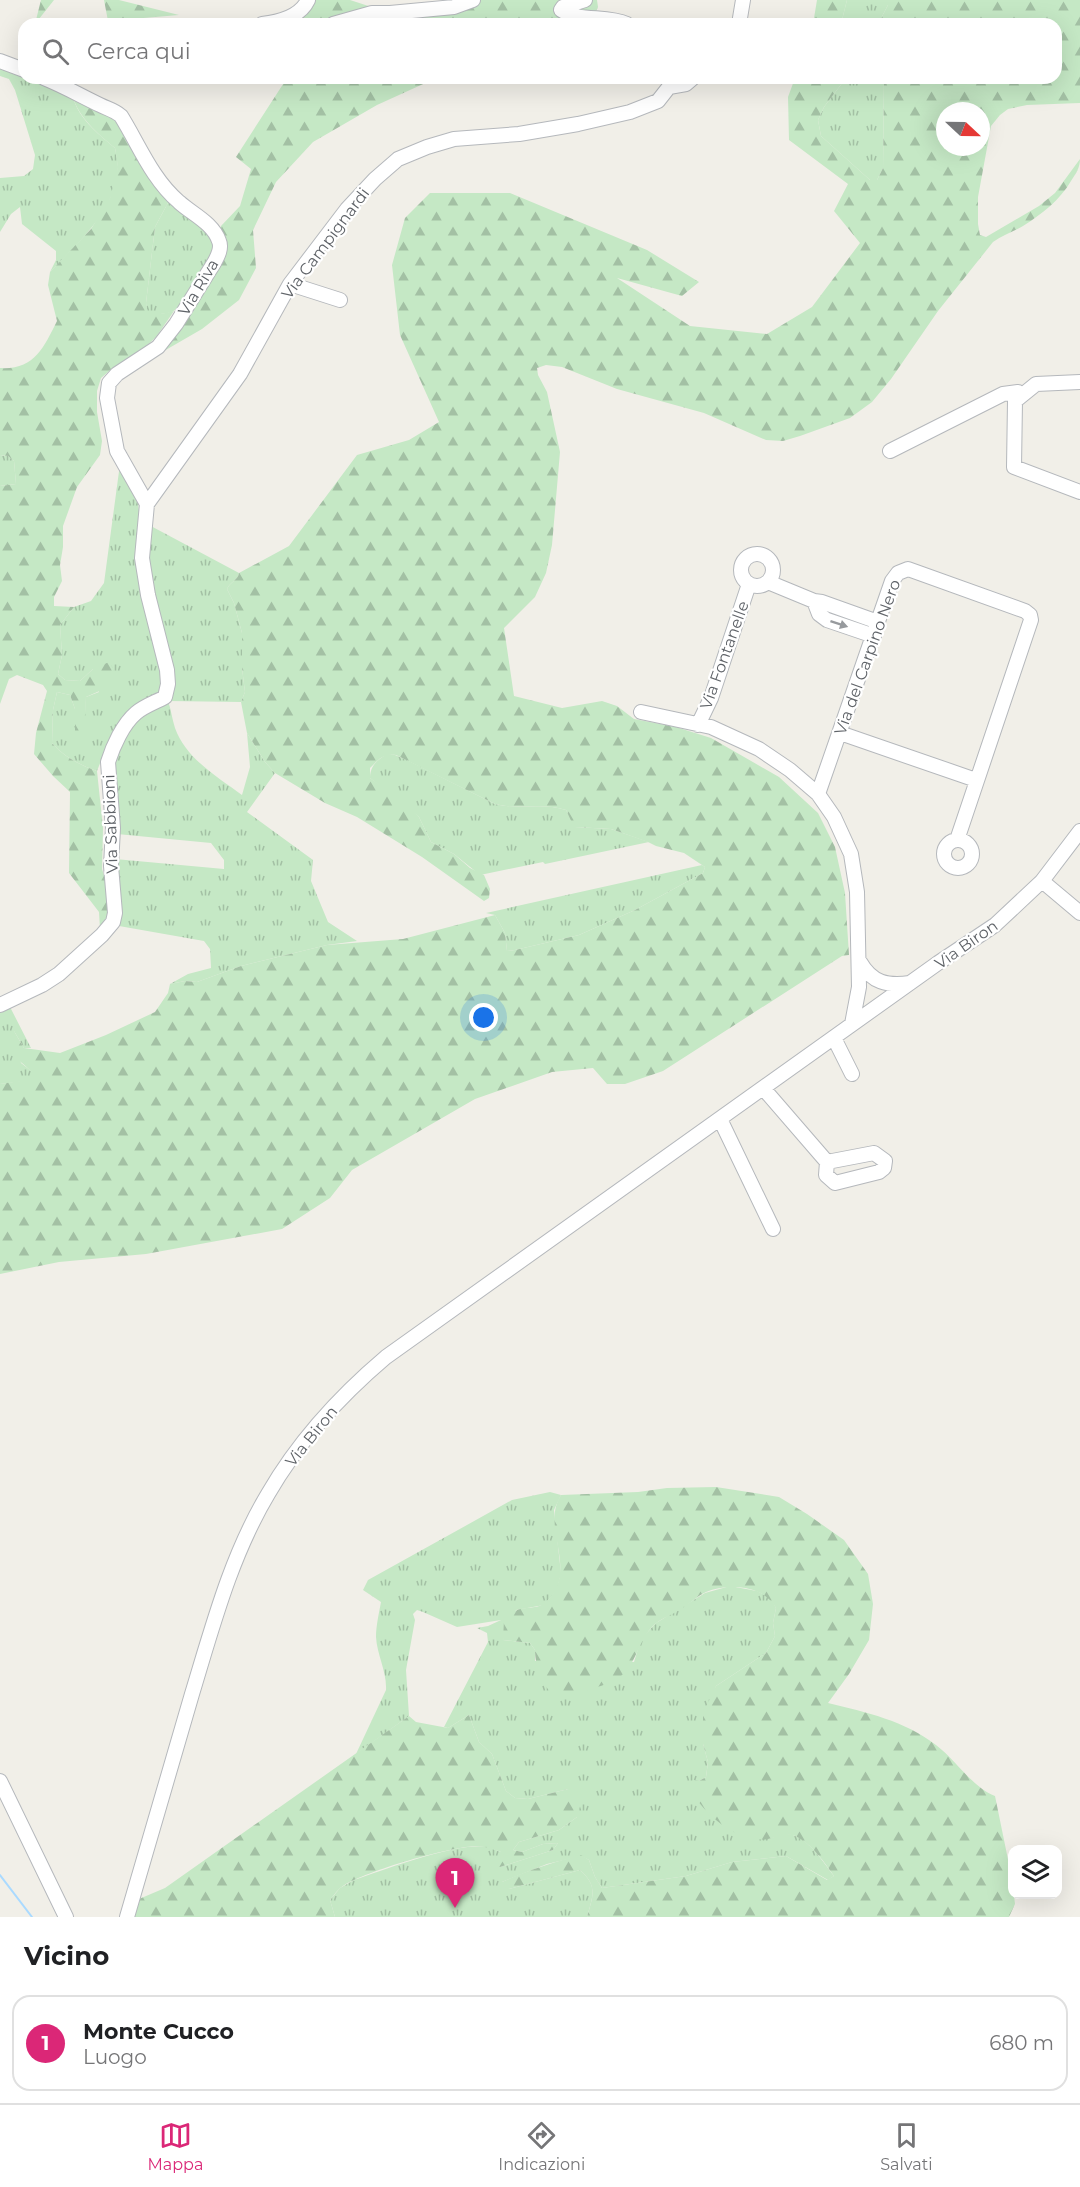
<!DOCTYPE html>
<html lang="it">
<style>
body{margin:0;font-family:Montserrat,sans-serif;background:#f6f6f6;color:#202124}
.controls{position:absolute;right:18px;bottom:18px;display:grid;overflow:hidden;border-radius:12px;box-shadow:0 6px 24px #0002}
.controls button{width:54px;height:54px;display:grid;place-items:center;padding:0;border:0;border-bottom:2px solid #e0e0e0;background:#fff;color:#202124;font:30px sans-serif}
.compass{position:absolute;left:936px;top:102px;width:54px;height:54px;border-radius:50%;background:#fff;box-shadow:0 6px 24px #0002;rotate:112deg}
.you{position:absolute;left:484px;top:1018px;width:21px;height:21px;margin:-15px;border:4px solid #fff;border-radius:50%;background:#1a73e8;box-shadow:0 0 0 9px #1a73e833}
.badge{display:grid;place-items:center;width:39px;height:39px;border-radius:50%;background:#db2777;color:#fff;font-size:20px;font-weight:700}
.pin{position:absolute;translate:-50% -50px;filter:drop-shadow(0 2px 3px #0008)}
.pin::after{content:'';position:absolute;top:32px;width:21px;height:18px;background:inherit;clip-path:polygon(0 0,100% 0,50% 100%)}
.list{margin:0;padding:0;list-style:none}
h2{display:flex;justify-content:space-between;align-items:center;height:78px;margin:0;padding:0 24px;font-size:26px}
h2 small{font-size:20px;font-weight:400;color:#757577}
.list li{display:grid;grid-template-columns:39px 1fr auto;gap:18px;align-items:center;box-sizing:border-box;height:96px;margin:0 12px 12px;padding:0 12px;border:2px solid #e0e0e0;border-radius:18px}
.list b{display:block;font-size:22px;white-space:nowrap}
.list p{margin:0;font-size:20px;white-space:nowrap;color:#757577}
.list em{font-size:20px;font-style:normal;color:#757577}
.icon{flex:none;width:33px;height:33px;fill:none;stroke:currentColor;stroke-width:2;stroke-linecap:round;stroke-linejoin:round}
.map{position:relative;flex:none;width:1080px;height:1917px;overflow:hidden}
.search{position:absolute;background:#fff;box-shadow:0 6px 24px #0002;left:18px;right:18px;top:18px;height:66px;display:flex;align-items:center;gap:15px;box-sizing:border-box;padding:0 21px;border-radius:18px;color:#757577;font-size:22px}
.sheet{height:186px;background:#fff}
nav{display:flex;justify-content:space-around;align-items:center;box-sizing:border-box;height:84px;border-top:2px solid #e0e0e0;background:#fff;font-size:16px;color:#757577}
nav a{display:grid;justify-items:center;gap:3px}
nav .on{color:#db2777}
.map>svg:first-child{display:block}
.grass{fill:url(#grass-tufts)}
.forest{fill:url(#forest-firs);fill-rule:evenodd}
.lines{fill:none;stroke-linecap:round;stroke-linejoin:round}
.stream{stroke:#aadaff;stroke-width:2}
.minor-casing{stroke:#b5b8bc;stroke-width:16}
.minor{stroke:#fff;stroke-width:14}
.oneway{fill:#979a9d}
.labels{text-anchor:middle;stroke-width:4.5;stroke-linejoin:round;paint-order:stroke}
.street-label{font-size:16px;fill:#5f6368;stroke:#fff}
</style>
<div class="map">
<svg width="1080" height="1917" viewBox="0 0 1080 1917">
<defs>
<pattern id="grass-tufts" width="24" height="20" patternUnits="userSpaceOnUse" patternTransform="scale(1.5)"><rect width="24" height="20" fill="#c5e8c5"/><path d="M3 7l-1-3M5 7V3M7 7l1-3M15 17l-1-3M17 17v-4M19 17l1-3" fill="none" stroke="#a3c0a4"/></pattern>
<pattern id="forest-firs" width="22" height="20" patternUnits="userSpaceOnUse" patternTransform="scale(1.5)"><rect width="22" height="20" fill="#c5e8c5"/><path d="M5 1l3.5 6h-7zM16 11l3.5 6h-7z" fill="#a3c0a4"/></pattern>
</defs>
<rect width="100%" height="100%" fill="#f1efe8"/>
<path class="grass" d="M847,0H888V5L878,24H843L842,20Z
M0,65L24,75V78H32L72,95C79,119 96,132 115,148C116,154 118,161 118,167C117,209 77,244 50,272L56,260V251L22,224L20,207L11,214L0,232V178L24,176L33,169L35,155L15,90L9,79L0,76Z
M846,78H884L883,168L877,180H870L821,136L818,120L824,107Z
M170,199L211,234C214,239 216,245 214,251C212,260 182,304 175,310C168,315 156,314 147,314L146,303L155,227Z
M0,455L8,456L14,461L16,484L0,486Z
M120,464L138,504L162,668L163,691L106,748L97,771C80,765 64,757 52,743L53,710L57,692L70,695L75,709V738L85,713L86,697L99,692L93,669L80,681L65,680L58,674L62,655L60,625L74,607L91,601L104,583Z
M149,525L239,573C238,580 230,582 227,589L234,603L242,633V668L245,692L241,702L168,701C171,709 172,719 175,728C186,759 218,777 242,795L250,767L247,733L265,762L275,773L247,812L313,860L311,881L328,922L357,941L327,945L241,966L197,982L185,981L170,984L188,974L211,968L210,949L204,941L119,926L115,928V859L224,869V860L211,843L117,834L112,780L116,752L140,715L168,701L146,575Z
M387,754L395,755L409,761L495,804C518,810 544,802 566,810L575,827L611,829L649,842L545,864L543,862L480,875L454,854L431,842L419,817L370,778C370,766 377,760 387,754Z
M702,865L705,867L703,873L635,910L579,935L515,950L507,951L505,933L495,915L486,913Z
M9,1005L31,1048H24L14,1031L21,1063L34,1073L35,1080L0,1084V1009Z
M550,1492L561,1495L554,1510L561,1573L557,1590L544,1605L516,1610L503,1640L530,1643L535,1650V1661L634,1662L641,1639L656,1623L705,1593L730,1586L757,1591L771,1598L776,1608L773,1623L775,1636L766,1653L716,1686L703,1744L708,1762L706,1777L699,1781L767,1839C772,1838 779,1835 785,1834C806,1833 823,1862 834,1876L828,1880L786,1856L732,1862L686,1876L602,1888L595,1877L589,1860L581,1856L547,1864L502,1882L509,1889L580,1870C598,1886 593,1895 587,1917H335L330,1900L340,1888L354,1880C383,1870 460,1841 488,1847C493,1848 497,1851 501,1852L500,1867L553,1850L558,1843L543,1844L522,1852L513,1850L519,1842L559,1830L577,1817L568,1789L528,1799L515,1798L506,1791L492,1754L479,1742L469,1715L448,1728L444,1727L488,1642L487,1633L477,1628L488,1626L501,1620L457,1627L423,1612L417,1610L413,1614L415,1620L406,1670L409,1716L356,1754L386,1690C387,1672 377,1655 376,1637C376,1626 379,1613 381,1602L363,1590L368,1580L512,1500Z"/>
<path class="forest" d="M41,0H54L35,24Z
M104,0H119L179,15L108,21Z
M316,0H350L390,13L457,0H597L598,7L590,24H299V21Z
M817,0H847L842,20L843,24H813Z
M888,0H1080V103L1027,105L1008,109L1000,115L991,126L978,197V224L980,235L986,237L1039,206L1055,193L1080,159C1080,168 1076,173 1071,181C1060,200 1042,214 1023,226C1013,232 1003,235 993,242L938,311L891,379L872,402L850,418L800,436L783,441L766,440L704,413L617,389L562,367L546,365L537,368L538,375L547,392L560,452L552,545L546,573L535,597L504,628L514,696L562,708L602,701L617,706L634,719L676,727L711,738L779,777L818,813L835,847L845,893L849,955L842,956L663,1071L625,1084H607L593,1068L552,1072L475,1099L352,1170L330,1198L282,1229L146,1254L59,1262L0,1274V1084L34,1079L33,1073C18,1058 8,1056 9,1032L14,1031L24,1048L60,1053L106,1035L155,1012L168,993L170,984L185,981L197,982L241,966L327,945L403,939L495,915L505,933L507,951L515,950L579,935L635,910L703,873L705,867L684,853L656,846L648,842L611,829L574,827L566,810C544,802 518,810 495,804L396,755C383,753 378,760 370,768V778L400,799L419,817L431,842L454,854L470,868L484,875L490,889L489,898L484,901L422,857L357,817L325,803L275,773L265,762L247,733L241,702L245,692L242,668V633L234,603L227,589C230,582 238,580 239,573L289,546L357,455L409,440L439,422L400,335L392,265L405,218L430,193H510L647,250L699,282L682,296L617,278L690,326L767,334L812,307L860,243L834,211L848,184L789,140L788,97L795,78H846L824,107L818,120L821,136L870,180H877L883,168L884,78H1056V24H878L888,5ZM945,111H981V147H945Z
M287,78H441L432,80L377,105L313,142L276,182L253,230L256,268L239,300L202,329L138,366L176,324L219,239L221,226L240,206L251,169L236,157Z
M72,95L112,115L170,199L155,227L146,303L148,314H161L174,311L156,337L140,352L114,367L101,378L97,391V412L102,441L100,455L77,487L63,526V547L60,565L62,581L54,597V606L74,607L60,625L62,655L58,674L65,680L80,681L93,669L109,662L113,668V685L86,697L85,732L81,739L75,738V709L70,695L57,692L53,710L52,743C64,757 80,765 97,771L103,828L102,869L110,894L108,915L100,929L99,912L69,873L70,792L53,776L34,754L36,733L47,691L43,685L17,675L9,679L0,704V486L16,484L14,461L8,456L0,455V368C34,370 43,349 57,321L48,285L50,272L91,229L110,198L118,167L115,148C97,133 79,118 72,95Z
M716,1487L779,1497L807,1514L844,1540L868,1574L873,1604L869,1640L849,1674L828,1703C866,1712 905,1721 936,1745C957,1761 972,1787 995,1796L1012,1879L1015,1904L1009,1917H587C593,1896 598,1886 580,1870L509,1889L500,1888L502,1882C528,1870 554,1862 581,1855L589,1860L595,1877L602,1888L686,1876L732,1862L786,1856L827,1880L834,1876C825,1863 813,1846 799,1838C789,1831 779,1837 768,1839C737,1844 707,1815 691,1792L693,1780L699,1781L706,1777L708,1762L703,1744V1713L716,1686L766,1653L775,1636L773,1623L776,1608C764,1585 728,1583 706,1592C697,1596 688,1605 679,1610C672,1615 662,1618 655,1624C638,1639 638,1662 620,1677C614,1682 603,1685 595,1688C585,1692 575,1697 564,1697C543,1696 535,1666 535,1650L530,1643L503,1640L504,1620C507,1617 511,1613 515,1611C524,1606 538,1610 546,1602C580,1570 540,1528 561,1495L638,1492L667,1488Z
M469,1715L479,1742L492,1754L506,1791L515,1798L528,1799L568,1789L576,1791L581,1803L577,1817L559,1830L519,1842L513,1850L522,1852L543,1844L558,1843L553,1850L500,1867L493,1864L501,1852C493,1849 487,1847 478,1846C451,1846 366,1871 343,1886C338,1889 334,1895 330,1900L335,1917H134L139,1899L165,1888L409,1716L416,1722L448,1728Z"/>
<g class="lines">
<path class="stream" d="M0,1875L32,1917"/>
<defs>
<path id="minor" d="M585,0L563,7L561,10C579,22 606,15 627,24
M262,24C280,22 300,17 308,0
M333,24L372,13H390L454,7L473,0
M739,24L743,0
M0,61L24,70
M44,78C64,86 81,96 100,105C108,109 114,110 121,116C139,145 152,179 179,202C192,214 213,223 219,241C222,248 218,256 214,263L176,324L158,347L117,374L109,383L107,398L117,451L147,504
M669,87L686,84L693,78
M290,284L340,300
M1080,382L1036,384L1015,401L1014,467L1080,492
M890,451L1003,394L1018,392L1021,395
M741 570a16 16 0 1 1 32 0a16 16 0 1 1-32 0Z
M768,582L814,601L822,602L878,622
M814,601L819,614L827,620L874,636
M641,712L711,727L759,749L790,770L818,794L834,817L851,854L857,892L859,987L852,1024
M698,725L711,698L749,584
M840,733L976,780
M818,794L892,581L898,573L908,569L1025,611L1030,615L1031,620L957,840
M944 854a14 14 0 1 1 28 0a14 14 0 1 1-28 0Z
M1042,881L1080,913
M860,962C872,983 887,986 910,983
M0,1005L42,985L59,974L102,935L113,922L115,913L111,866L113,828L108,762C113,746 123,724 136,713C144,706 156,702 165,697L168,684L167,670L148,595L142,558L147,504L240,374L290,284L347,209L375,179L398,159L427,147L454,139L519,134L578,124L630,112L658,101L669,87
M834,1038L852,1074
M763,1088L827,1162L826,1175L835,1183L879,1172L884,1168L885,1161L874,1153L827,1162
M720,1119L773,1229
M0,1781L66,1917
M127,1917C149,1843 170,1768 192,1694C213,1625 231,1556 268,1494C298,1442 340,1396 386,1357L938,963L995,925L1042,881L1080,831"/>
</defs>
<use href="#minor" class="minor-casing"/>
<use href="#minor" class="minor"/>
</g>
<defs><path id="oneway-solid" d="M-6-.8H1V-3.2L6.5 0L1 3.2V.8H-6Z" transform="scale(1.5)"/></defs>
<use class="oneway" href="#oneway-solid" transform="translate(839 624) rotate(18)"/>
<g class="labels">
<g class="street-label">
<text transform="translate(325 243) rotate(-53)" y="6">Via Campignardi</text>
<text transform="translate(198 287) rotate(-59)" y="6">Via Riva</text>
<text transform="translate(724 655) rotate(-70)" y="6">Via Fontanelle</text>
<text transform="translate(867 657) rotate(-70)" y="6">Via del Carpino Nero</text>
<text transform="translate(110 824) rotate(-92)" y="6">Via Sabbioni</text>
<text transform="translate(966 944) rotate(-35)" y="6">Via Biron</text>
<text transform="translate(311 1436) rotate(-51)" y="6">Via Biron</text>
</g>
</g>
</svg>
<div class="controls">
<button><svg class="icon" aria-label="layers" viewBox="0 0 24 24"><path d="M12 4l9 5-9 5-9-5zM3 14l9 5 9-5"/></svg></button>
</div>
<svg class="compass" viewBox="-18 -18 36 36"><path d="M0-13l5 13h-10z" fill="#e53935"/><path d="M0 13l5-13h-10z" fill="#757577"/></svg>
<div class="you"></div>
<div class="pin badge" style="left:455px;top:1908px">1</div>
<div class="search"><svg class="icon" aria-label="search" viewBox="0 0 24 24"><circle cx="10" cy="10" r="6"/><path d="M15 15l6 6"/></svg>Cerca qui</div>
</div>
<section class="sheet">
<h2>Vicino<small></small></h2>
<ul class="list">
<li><span class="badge">1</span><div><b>Monte Cucco</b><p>Luogo</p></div><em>680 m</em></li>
</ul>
</section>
<nav>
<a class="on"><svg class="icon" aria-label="map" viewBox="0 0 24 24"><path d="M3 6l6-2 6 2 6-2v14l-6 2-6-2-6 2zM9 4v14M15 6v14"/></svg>Mappa</a>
<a><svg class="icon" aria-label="directions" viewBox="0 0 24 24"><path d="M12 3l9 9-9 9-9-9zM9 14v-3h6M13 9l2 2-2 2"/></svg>Indicazioni</a>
<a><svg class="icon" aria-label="saved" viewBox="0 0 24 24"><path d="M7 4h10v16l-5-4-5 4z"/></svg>Salvati</a>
</nav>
